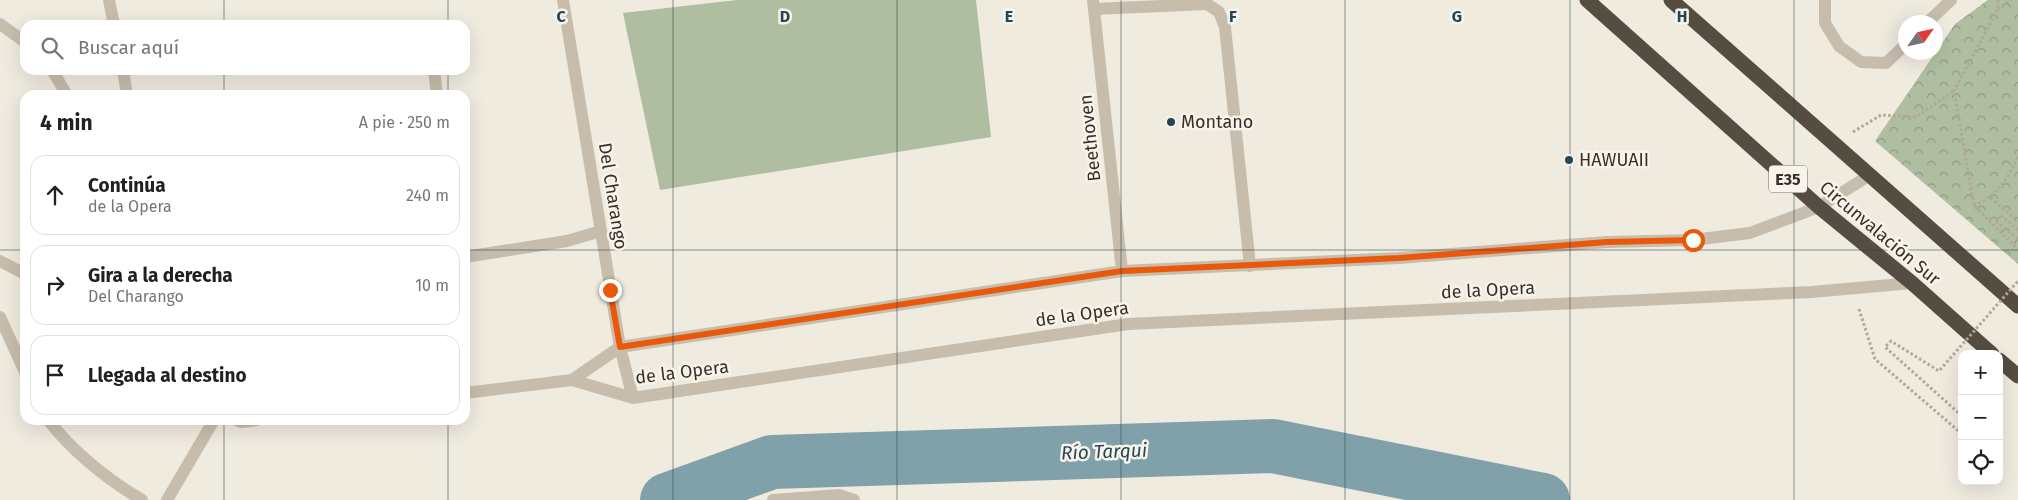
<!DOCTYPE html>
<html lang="es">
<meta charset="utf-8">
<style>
body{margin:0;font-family:"Fira Sans",sans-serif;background:#f2f2f2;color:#202124}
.controls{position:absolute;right:15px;bottom:15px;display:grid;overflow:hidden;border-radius:10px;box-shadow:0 5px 20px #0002}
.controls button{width:45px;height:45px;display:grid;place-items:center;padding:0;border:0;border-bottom:1px solid #e0e0e0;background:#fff;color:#202124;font:25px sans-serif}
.compass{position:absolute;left:1898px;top:15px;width:45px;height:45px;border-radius:50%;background:#fff;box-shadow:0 5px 20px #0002;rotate:56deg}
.stop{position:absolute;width:15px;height:15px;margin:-11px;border:4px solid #ea580c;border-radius:50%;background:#fff}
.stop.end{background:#ea580c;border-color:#fff;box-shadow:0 1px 5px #0008}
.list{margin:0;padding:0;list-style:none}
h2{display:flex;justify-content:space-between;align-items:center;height:65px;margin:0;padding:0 20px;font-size:21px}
h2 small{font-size:16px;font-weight:400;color:#757577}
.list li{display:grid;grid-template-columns:32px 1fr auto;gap:15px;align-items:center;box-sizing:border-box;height:80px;margin:0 10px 10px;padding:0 10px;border:1px solid #e0e0e0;border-radius:15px}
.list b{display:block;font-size:19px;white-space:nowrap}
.list p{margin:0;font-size:16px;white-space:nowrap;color:#757577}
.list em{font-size:16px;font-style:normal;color:#757577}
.icon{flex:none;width:28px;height:28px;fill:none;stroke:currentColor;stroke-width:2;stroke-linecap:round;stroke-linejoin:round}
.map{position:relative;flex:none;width:2018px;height:500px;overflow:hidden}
.search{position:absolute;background:#fff;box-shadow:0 5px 20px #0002;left:20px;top:20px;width:450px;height:55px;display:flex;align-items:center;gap:12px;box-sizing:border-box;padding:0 18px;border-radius:15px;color:#757577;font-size:19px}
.panel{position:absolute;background:#fff;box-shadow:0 5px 20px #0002;left:20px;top:90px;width:450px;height:335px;border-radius:15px}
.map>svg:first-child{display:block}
.park{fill:url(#park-crowns)}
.pitch{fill:#afbda0}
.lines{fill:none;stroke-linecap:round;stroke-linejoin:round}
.river{stroke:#81a1aa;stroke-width:54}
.path{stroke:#b2a796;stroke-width:3;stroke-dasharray:2.5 2.5;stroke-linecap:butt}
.lane{stroke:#c7bdac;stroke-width:12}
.street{stroke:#c7bdac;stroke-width:12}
.highway{stroke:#554c42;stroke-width:15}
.path-bridge{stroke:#b2a796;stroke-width:3;stroke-dasharray:2.5 2.5;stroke-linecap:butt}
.route{stroke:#ea580c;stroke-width:6}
.grid{fill:none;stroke:#244752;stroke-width:1;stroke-opacity:0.55}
.poi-dot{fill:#244752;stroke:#f8f4eb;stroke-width:2}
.labels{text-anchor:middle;stroke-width:5;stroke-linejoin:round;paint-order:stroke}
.shield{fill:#f8f4eb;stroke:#706b64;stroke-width:1}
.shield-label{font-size:16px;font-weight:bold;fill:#36302a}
.poi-label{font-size:18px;fill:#36302a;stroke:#f8f4eb;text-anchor:start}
.street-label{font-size:18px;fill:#36302a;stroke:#f8f4eb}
.water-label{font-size:19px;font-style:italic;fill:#244752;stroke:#f8f4eb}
.grid-label{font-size:16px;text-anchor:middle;font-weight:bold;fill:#244752;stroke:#f8f4eb;stroke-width:5;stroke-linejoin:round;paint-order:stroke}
</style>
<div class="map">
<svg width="2018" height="500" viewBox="0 0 2018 500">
<defs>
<pattern id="park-crowns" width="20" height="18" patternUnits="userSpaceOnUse" patternTransform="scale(1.25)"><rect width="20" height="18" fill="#afbda0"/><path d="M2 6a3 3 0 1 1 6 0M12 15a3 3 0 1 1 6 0" fill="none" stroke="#8f9a83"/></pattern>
</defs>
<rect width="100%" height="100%" fill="#f0ebdf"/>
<path class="park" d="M1988,0H2018V264L1875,141L1955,24Z"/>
<path class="pitch" d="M737,0H976L991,137L660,190L623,13Z"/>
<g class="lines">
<path class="river" d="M667,500L772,462L1273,446L1543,500"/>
<path class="path" d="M1998,0V9L1954,91L1974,206L2018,249
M1998,9L2011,0
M1853,132L1881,115L1916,117L1954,91
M1991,198L2018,221
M1974,206C1997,195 2008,180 2018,156
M2018,230L2001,215L1997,222L2018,239
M1859,309L1875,359L1962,434"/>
<path class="lane" d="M1094,9L1207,4L1219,12L1225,27L1250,266
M0,24L25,42
M52,70L67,95
M434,70L437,95
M465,257L567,241L601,231
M0,261L25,274
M0,317L25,372
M48,420C75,454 105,478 142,500"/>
<path class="street" d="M109,0L114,25
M563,0L620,347L633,398
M1093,0L1122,271
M1825,0V23L1839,46L1861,62L1886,63L1906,44
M1928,22L1951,0
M123,70L127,95
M572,380L620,347L1122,271L1399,258L1607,242L1693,240L1750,233L1819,207L1870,175
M465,393L572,380L633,398L1128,324L1812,292L1912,283
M236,420L241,422L257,420
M167,500L214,420
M773,500L839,495L854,500"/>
<path class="highway" d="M1587,0L1819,207L1912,283L1992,354
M1671,0L2018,306
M1999,360L2018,376"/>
<path class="path-bridge" d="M1962,416L1885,347L1891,341L1939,371L2018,281"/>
</g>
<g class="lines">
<path class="route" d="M610,290L620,347L1122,271L1399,258L1607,242L1693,240"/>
</g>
<path class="grid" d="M224,0V25M448,0V25M673,0V500M897,0V500M1121,0V500M1345,0V500M1570,0V500M1794,0V500M224,70V95M448,70V95M0,250H25M465,250H2018M224,420V500M448,420V500"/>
<g class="poi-dot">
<circle cx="1171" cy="122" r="5"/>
<circle cx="1569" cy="160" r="5"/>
</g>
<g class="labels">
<rect class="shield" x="1769" y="165.5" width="38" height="27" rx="4"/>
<g class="shield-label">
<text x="1788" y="185">E35</text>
</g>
<g class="poi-label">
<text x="1181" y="128">Montano</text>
<text x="1579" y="166">HAWUAII</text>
</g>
<g class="street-label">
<text transform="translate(1090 138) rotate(-96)" y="6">Beethoven</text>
<text transform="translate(613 196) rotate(81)" y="6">Del Charango</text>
<text transform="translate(1880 233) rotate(40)" y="6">Circunvalación Sur</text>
<text transform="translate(1488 290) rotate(-3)" y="6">de la Opera</text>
<text transform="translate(1082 314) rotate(-8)" y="6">de la Opera</text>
<text transform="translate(682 372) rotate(-7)" y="6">de la Opera</text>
</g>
<g class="water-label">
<text transform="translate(1104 451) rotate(-2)" y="7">Río Tarqui</text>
</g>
</g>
<g class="grid-label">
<text x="561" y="22">C</text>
<text x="785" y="22">D</text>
<text x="1009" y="22">E</text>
<text x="1233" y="22">F</text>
<text x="1457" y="22">G</text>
<text x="1682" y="22">H</text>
</g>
</svg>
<div class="controls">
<button>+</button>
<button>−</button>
<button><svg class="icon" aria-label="locate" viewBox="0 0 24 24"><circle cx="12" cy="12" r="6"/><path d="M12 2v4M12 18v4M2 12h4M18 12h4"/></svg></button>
</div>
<svg class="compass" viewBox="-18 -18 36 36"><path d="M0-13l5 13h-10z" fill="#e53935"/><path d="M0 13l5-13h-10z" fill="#757577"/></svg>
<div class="stop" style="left:1693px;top:240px"></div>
<div class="stop end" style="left:610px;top:290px"></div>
<div class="search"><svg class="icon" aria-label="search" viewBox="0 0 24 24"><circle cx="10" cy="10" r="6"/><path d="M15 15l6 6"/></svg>Buscar aquí</div>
<section class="panel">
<h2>4 min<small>A pie · 250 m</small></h2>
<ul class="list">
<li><svg class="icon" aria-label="ahead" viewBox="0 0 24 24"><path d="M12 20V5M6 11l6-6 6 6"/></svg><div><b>Continúa</b><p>de la Opera</p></div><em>240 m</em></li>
<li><svg class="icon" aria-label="right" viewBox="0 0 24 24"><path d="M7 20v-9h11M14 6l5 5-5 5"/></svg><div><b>Gira a la derecha</b><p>Del Charango</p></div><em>10 m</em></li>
<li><svg class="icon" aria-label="arrive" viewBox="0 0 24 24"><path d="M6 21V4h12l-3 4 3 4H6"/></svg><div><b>Llegada al destino</b></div></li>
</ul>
</section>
</div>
